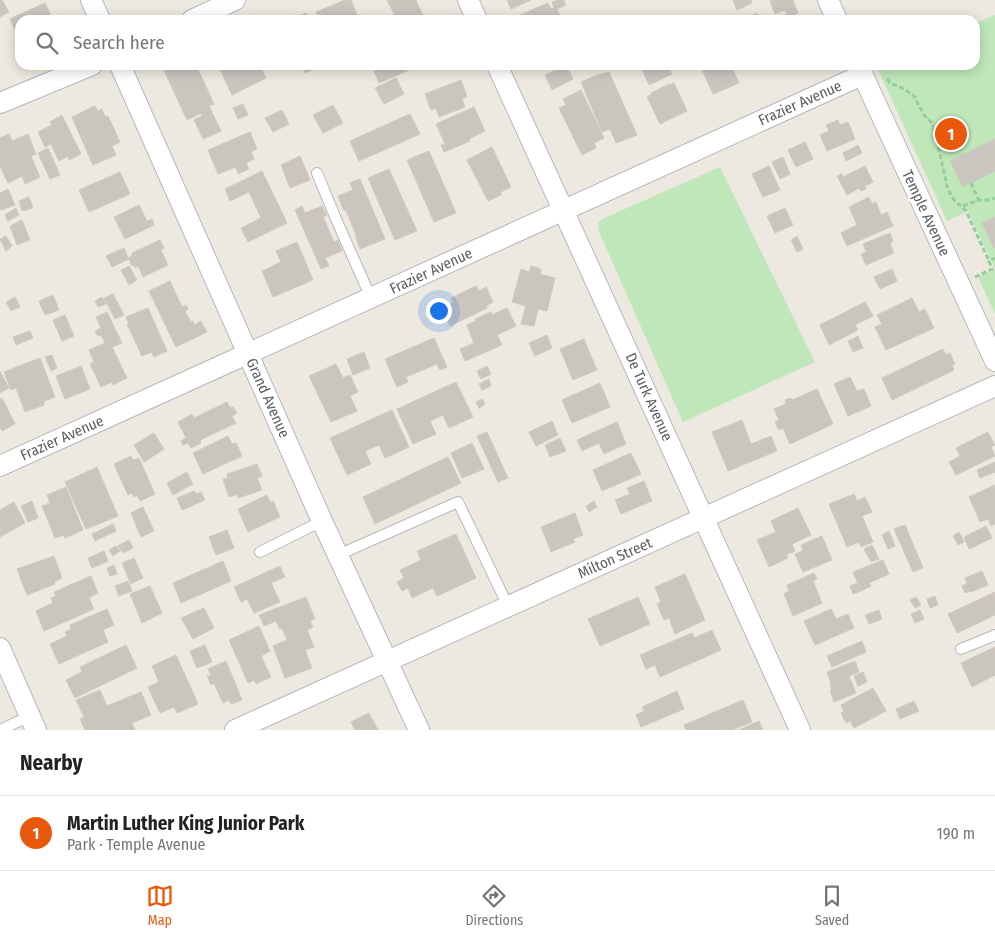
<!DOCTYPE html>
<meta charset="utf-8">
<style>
body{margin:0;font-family:"Fira Sans Condensed",sans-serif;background:#f2f2f2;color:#222}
.you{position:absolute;left:438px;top:310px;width:18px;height:18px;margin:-12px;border:4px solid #fff;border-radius:50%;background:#1a73e8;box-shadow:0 0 0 8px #1a73e833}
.badge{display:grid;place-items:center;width:32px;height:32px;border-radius:50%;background:#ea580c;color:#fff;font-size:16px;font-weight:700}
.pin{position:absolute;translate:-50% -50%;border:2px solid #fff;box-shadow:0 1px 5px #0006}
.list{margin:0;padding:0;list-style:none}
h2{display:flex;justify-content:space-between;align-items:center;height:65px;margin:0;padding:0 20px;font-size:21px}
h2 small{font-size:16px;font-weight:400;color:#767676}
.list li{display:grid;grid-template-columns:32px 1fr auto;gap:15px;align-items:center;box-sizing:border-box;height:75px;padding:0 20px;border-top:1px solid #e0e0e0}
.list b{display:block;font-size:19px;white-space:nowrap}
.list p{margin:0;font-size:16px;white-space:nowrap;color:#767676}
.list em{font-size:16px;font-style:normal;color:#767676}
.icon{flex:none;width:28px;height:28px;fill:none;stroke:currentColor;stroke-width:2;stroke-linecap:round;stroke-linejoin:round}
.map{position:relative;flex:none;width:995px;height:730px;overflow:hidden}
.search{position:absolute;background:#fff;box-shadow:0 2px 12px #0003;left:15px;right:15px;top:15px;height:55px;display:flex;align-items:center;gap:12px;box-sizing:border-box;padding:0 18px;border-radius:15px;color:#767676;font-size:19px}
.sheet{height:140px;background:#fff}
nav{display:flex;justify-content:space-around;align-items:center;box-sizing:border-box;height:70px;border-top:1px solid #e0e0e0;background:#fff;font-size:14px;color:#767676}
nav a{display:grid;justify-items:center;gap:2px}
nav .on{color:#ea580c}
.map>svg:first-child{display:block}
.green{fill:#bfe7ba}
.building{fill:#cac5bf;stroke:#d2c9be}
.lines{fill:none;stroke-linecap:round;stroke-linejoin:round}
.lane-casing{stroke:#b3b8bc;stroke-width:12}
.street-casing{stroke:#b3b8bc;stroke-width:22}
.path{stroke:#95ce9d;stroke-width:3;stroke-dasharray:5 2.5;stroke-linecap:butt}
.lane{stroke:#fff;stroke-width:10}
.street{stroke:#fff;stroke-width:20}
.labels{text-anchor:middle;stroke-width:5;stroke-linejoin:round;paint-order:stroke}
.street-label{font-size:15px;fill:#595e62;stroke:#fff}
</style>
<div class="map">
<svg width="995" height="730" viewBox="0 0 995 730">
<rect width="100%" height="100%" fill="#ede9e0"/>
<path class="green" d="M995,15V314L978,277L995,269L968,211L947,221L876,65H975V23Z
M720,167L815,362L683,422L599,232L598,224L602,219Z"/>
<path class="building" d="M0,0H2L9,12L0,17Z
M345,0H351L359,20H320L316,12Z
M387,0H417L416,1L425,19L423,20H397Z
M507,0H531L511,9Z
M558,0H564L566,5L557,9L562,20H522L520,15L548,3L551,9L554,8L552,2Z
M733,0H751L752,3L737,10Z
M772,0H793L798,13L788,17L785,10L775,14L770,1Z
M45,3L52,18L47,20H20L19,50L15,40L18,37L10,19Z
M306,13L309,20H288Z
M757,13L759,20H741Z
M170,65H196L214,104L209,106L221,131L203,139L194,120L202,116L201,113L187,120L163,68Z
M228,65H260L266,78L232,95L220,69Z
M301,65H324L305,73Z
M379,65H412L414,68L379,83L374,71L380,68Z
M566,65L573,79L552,90L545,75Z
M640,65H668L672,74L649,85Z
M700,65H731L739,83L713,94Z
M609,72L637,135L616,143L610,129L602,132L581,82L597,75Z
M396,78L404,94L384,104L375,88Z
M461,80L467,97L462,99L465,107L439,117L436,108L431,110L425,94Z
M674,83L687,111L660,124L647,97L652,94L651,93L669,84L670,85Z
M581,90L604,138L594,143L596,148L582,155L559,108L566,105L563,99Z
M243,104L248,115L238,119L233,108Z
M333,105L343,123L323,133L313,115Z
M95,106L98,111L102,109L105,117L108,116L120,142L112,146L116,155L93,165L72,117Z
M474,107L485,131L469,139L470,141L444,152L441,145L445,144L436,124Z
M282,110L289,124L273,132L265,118Z
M410,114L420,134L359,161L350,141Z
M62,115L81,154L69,160L68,156L59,161L51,144L45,147L38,132L52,125L50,122Z
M838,120L840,125L848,122L855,139L827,151L820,135L829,131L826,125Z
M250,132L257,149L251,152L254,159L246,163L249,169L238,174L236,167L218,174L208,150Z
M9,134L12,141L28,134L36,154L31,156L40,177L25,184L22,176L8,183L0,166V138Z
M995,139V171L963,187L950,161Z
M805,142L813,159L796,167L788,150Z
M858,145L862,153L846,161L843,153Z
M492,147L511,187L501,192V195L488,201L467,160Z
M48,148L60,175L50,179L38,153Z
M429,151L456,213L434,222L407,160Z
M300,156L310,180L290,188L281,165Z
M783,157L790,174L780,179L772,162Z
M769,166L780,190L763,197L752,174Z
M865,166L873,182L865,186L866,189L861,191L859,188L847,195L837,176L842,174L843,177Z
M389,169L417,231L395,240L368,178Z
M262,171L287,223L248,242L241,228L261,218L249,192L230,201L225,189Z
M120,172L130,194L89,212L79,190Z
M360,179L385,239L360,249L356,238V235L346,210L344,211L338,196L353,190L350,183Z
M8,189L15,205L1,210L0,207V193Z
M29,197L33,208L22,211L19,201Z
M869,197L872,204L876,202L881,215L887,212L893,226L847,246L841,233L857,225L849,207Z
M139,205L147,221L152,219L154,225L125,239L114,217Z
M302,206L305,213L322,206L327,215L323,217L334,242L338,240L342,251L325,258L329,266L321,269L295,210Z
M16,208L19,215L8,221L5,215Z
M785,208L793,225L775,233L767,216Z
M995,217V248H994L982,223Z
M22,220L30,240L17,245L10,226Z
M890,233L893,241L890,243L894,253L866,265L861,254L866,252L863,244Z
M6,236L12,246L6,251L0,239Z
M797,236L803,249L797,252L791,240Z
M160,240L164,248L161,250L168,265L143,277L138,266L135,268L134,265L132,266L129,259L112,267L106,256L124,248L128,258L132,256V253Z
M297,242L313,280L273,297L262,271L281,262L276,251Z
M129,266L137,280L129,285L121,270Z
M531,266L541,269L540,274L555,278L547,311L538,309L534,326L521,324L526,306L512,302L521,269L529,272Z
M892,269L897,281L880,289L874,277Z
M170,281L182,307L186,305L188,309L185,311L191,322L193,321L194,325L201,321L207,332L176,347L149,291Z
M476,286L479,291L486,287L493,302L486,306L487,308L450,326L442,308L453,303L451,298Z
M113,294L124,315L115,319L104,298Z
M53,295L59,310L45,315L39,301Z
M15,297L20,307L11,311L6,302Z
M102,297L106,304L98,307L95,301Z
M912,298L919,312L925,309L934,328L886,350L875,327L882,324L877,315Z
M865,302L873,316L855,325L858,330L829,345L820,325Z
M148,308L167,351L154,357L152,352L142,356L127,324H129L126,317Z
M507,308L516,326L497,335L502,345L465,361L460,349L474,343L467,325L476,321L475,319L491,312L492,315Z
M107,312L122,343L112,347L127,378L113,385L112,382L101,387L90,364L94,362L89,350L105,343L101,335L98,336L95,331L101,328L96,317Z
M65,315L74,336L62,341L53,320Z
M30,331L33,338L16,345L13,337Z
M547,335L552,348L535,356L529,343Z
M858,336L863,348L853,352L848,341Z
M434,338L447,367L440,370L437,364L406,377L408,382L397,387L385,359Z
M584,339L597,370L573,380L560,349Z
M943,349L946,355L950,353L955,364L952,365L954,370L892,400L882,378Z
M364,352L370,368L353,375L347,359Z
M52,355L57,368L51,371L45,357Z
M40,358L55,397L44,401V405L25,412L16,388L11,390L4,372Z
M336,364L343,378L350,375L358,392L350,396L357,411L331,422L309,376Z
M81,366L90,389L65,399L56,376Z
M487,366L491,374L481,379L477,371Z
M0,371L9,388L0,393Z
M850,377L857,391L864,389L871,406L848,416L834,384Z
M489,379L491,386L482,390L479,384Z
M456,382L473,417L449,428L443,415L430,421L436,434L413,444L397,409Z
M600,383L610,407L572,423L562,400Z
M817,389L833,424L790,444L783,428L779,430L775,422L779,420L774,409L786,404L785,400L791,398L792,400Z
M2,398L15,424L2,431L0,427V399Z
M482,399L485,404L479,408L476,402Z
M227,402L230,408L233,407L237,413L232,416L236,423L200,440L201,443L191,448L188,443L183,445L181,441L186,438L178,422L192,414L194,418Z
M392,410L409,447L385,458L379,445L365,451L371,464L347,475L330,438Z
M742,420L751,444L771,436L777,451L728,471L712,432Z
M552,421L558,435L536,446L529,432Z
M617,422L626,444L604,454L599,443L582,451L577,440Z
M487,432L508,478L498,482L477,436Z
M988,432L995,445L991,447L995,456L956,475L949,462L960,456L956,448Z
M154,433L164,449L144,462L134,445Z
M228,436L232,444L236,443L242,456L203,474L193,453Z
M560,438L566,451L550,457L545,445Z
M472,443L484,469L462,478L451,453Z
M631,453L641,474L602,491L593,470Z
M131,456L133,460L139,458L155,494L140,501L137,495L134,497L132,493L128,495L114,464Z
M448,457L461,483L375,524L363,497Z
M995,462V472L980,478L977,470Z
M257,464L262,476L257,478L262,490L238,498L237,494L229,497L223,479L228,478L227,474Z
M97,467L118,516L86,529L65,482Z
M187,472L193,484L173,495L167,483Z
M644,481L652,501L621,514L615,500L630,494L627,488Z
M995,485V524L991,526L988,519L980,522L969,497Z
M66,487L83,530L65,538L64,535L55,538L42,506L50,503L47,495Z
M194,491L196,494L201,492L205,500L182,510L177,498Z
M854,494L857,501L865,497L872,512L862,516L873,542L861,547L859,542L847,547L829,504Z
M267,495L270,502L273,501L280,517L248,532L238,509Z
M32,501L38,518L28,522L21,506Z
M594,501L597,507L589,512L586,506Z
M14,502L25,523L0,537V510Z
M143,507L154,531L141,537L131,513Z
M798,508L811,535L792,544L795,551L786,555L788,558L769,567L757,540L776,532L771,521Z
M575,513L583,535L573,539L575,542L551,552L541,527Z
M113,524L116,531L95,541L92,534Z
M905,525L923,568L913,572L894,529Z
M986,526L992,538L969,549L964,537Z
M227,530L234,548L216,555L209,537Z
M889,531L895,546L888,549L882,535Z
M959,532L964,542L958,545L953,536Z
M456,534L476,578L437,596L433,588L412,598L408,588L402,591L397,582L404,578L400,570L421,560L417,551Z
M822,536L832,560L803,572L795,554L803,551L801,545Z
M129,540L133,548L123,553L118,546Z
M872,545L879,559L871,562L864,549Z
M116,546L120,551L113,556L109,550Z
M104,551L108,561L92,568L88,558Z
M54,556L62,578L54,582L55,584L27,595L17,569Z
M134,558L143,578L131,584L122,563Z
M883,560L889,574L869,583L871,586L861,591L853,572Z
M223,561L231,581L181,603L173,583Z
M114,565L117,574L110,576L107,568Z
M280,566L285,577L271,583L280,602L254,613L247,599L241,602L234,587Z
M982,571L988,585L971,592L970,591L965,593L962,586L967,583L965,578Z
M814,573L817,579L813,581L822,603L793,616L784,594L789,591L787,585Z
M685,574L705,620L675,634L669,618L664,620L657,604L661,602L655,587Z
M91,576L98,593L89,598L94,609L44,631L36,611L53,603L51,598L56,596L54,592Z
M128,581L132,591L119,596L115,586Z
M857,583L861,591L853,594L850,586Z
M150,586L162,613L142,623L130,594Z
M995,592V615L957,633L948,614Z
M935,596L938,605L930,608L927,599Z
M306,597L315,619L310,621L313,627L307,630L314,647L305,650L312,668L285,678L273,646L287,640L282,628L280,629L276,621L264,626L259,615Z
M638,597L650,624L600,646L588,619Z
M916,597L921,605L915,608L910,600Z
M204,608L214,628L193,639L181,618Z
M107,609L114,625L103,630L108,642L59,664L50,644L67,636L65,632L71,629L70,625Z
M831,609L836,619L848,614L854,628L815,645L804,621Z
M879,610L882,619L869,624L865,615Z
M920,610L924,619L915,623L911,614Z
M259,626L270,651L261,656L271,677L256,684L254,680L248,683L229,640Z
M712,630L721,650L660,677L655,665L646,669L640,655L692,633L694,638Z
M862,641L866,652L832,667L827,656Z
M126,645L137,668L75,698L66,680L82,672L80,667Z
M205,645L212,662L197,668L190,651Z
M995,647V675L972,687L961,663Z
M176,655L198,704L177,713L174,707L160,713L148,687L159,682L152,666Z
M226,661L242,700L231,704L229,700L223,703L214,683L211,685L207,676L211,675L208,669Z
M855,661L859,672L849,676L856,693L834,702L830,690H832L830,684L831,683L827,672Z
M863,672L867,682L858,686L854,676Z
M873,688L886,711L854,728L850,721L846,723L841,713L844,712L841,705Z
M100,690L107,706L141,692L151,715L132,723L135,730H85L80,719L84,717L76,700Z
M677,691L684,709L641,727L636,715L644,711L642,707Z
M743,700L752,722L732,730H686L684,725Z
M914,701L919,711L900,719L896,709Z
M369,713L378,730H355L351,722Z
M759,721L763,730H739Z"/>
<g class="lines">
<defs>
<path id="lane" d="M317,173L336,219L371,298
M260,552L322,521
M338,555L458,502L508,606
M961,649L995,635
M0,730L30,716"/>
<path id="street" d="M91,0L100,20
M468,0L477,20
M828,0L837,20
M192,20L235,0
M120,65L322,521L419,730
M497,65L800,730
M858,65L995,361
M0,103L92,65
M0,466L862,75
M0,648L36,730
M235,730L995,386"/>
</defs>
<use href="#lane" class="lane-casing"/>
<use href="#street" class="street-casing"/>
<path class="path" d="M887,79L890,83L904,89L914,96L924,115L932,123L935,132L947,186C949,191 952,198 956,202C960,205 963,207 966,211L989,261
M971,183L979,200
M963,206L979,200H990L995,198
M975,277L992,269L989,261L995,258"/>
<use href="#lane" class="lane"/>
<use href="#street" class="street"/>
</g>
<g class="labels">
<g class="street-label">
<text transform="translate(800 103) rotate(-24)" y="5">Frazier Avenue</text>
<text transform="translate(926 213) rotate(65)" y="5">Temple Avenue</text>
<text transform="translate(431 271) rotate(-25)" y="5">Frazier Avenue</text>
<text transform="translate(649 397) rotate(66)" y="5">De Turk Avenue</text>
<text transform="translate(268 398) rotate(66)" y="5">Grand Avenue</text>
<text transform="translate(62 438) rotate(-24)" y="5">Frazier Avenue</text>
<text transform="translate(615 558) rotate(-24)" y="5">Milton Street</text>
</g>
</g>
</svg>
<div class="you"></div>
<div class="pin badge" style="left:951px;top:134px">1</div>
<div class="search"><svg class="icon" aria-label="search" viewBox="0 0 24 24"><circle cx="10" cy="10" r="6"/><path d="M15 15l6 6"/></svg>Search here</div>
</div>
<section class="sheet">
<h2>Nearby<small></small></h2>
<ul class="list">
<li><span class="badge">1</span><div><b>Martin Luther King Junior Park</b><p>Park · Temple Avenue</p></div><em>190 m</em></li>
</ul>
</section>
<nav>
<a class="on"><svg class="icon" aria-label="map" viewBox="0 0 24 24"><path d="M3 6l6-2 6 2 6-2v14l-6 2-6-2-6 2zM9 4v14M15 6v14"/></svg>Map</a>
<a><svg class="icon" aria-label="directions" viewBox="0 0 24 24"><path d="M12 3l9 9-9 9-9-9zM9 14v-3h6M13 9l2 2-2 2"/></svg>Directions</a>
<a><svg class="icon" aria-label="saved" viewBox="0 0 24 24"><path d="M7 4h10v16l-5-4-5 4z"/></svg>Saved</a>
</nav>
